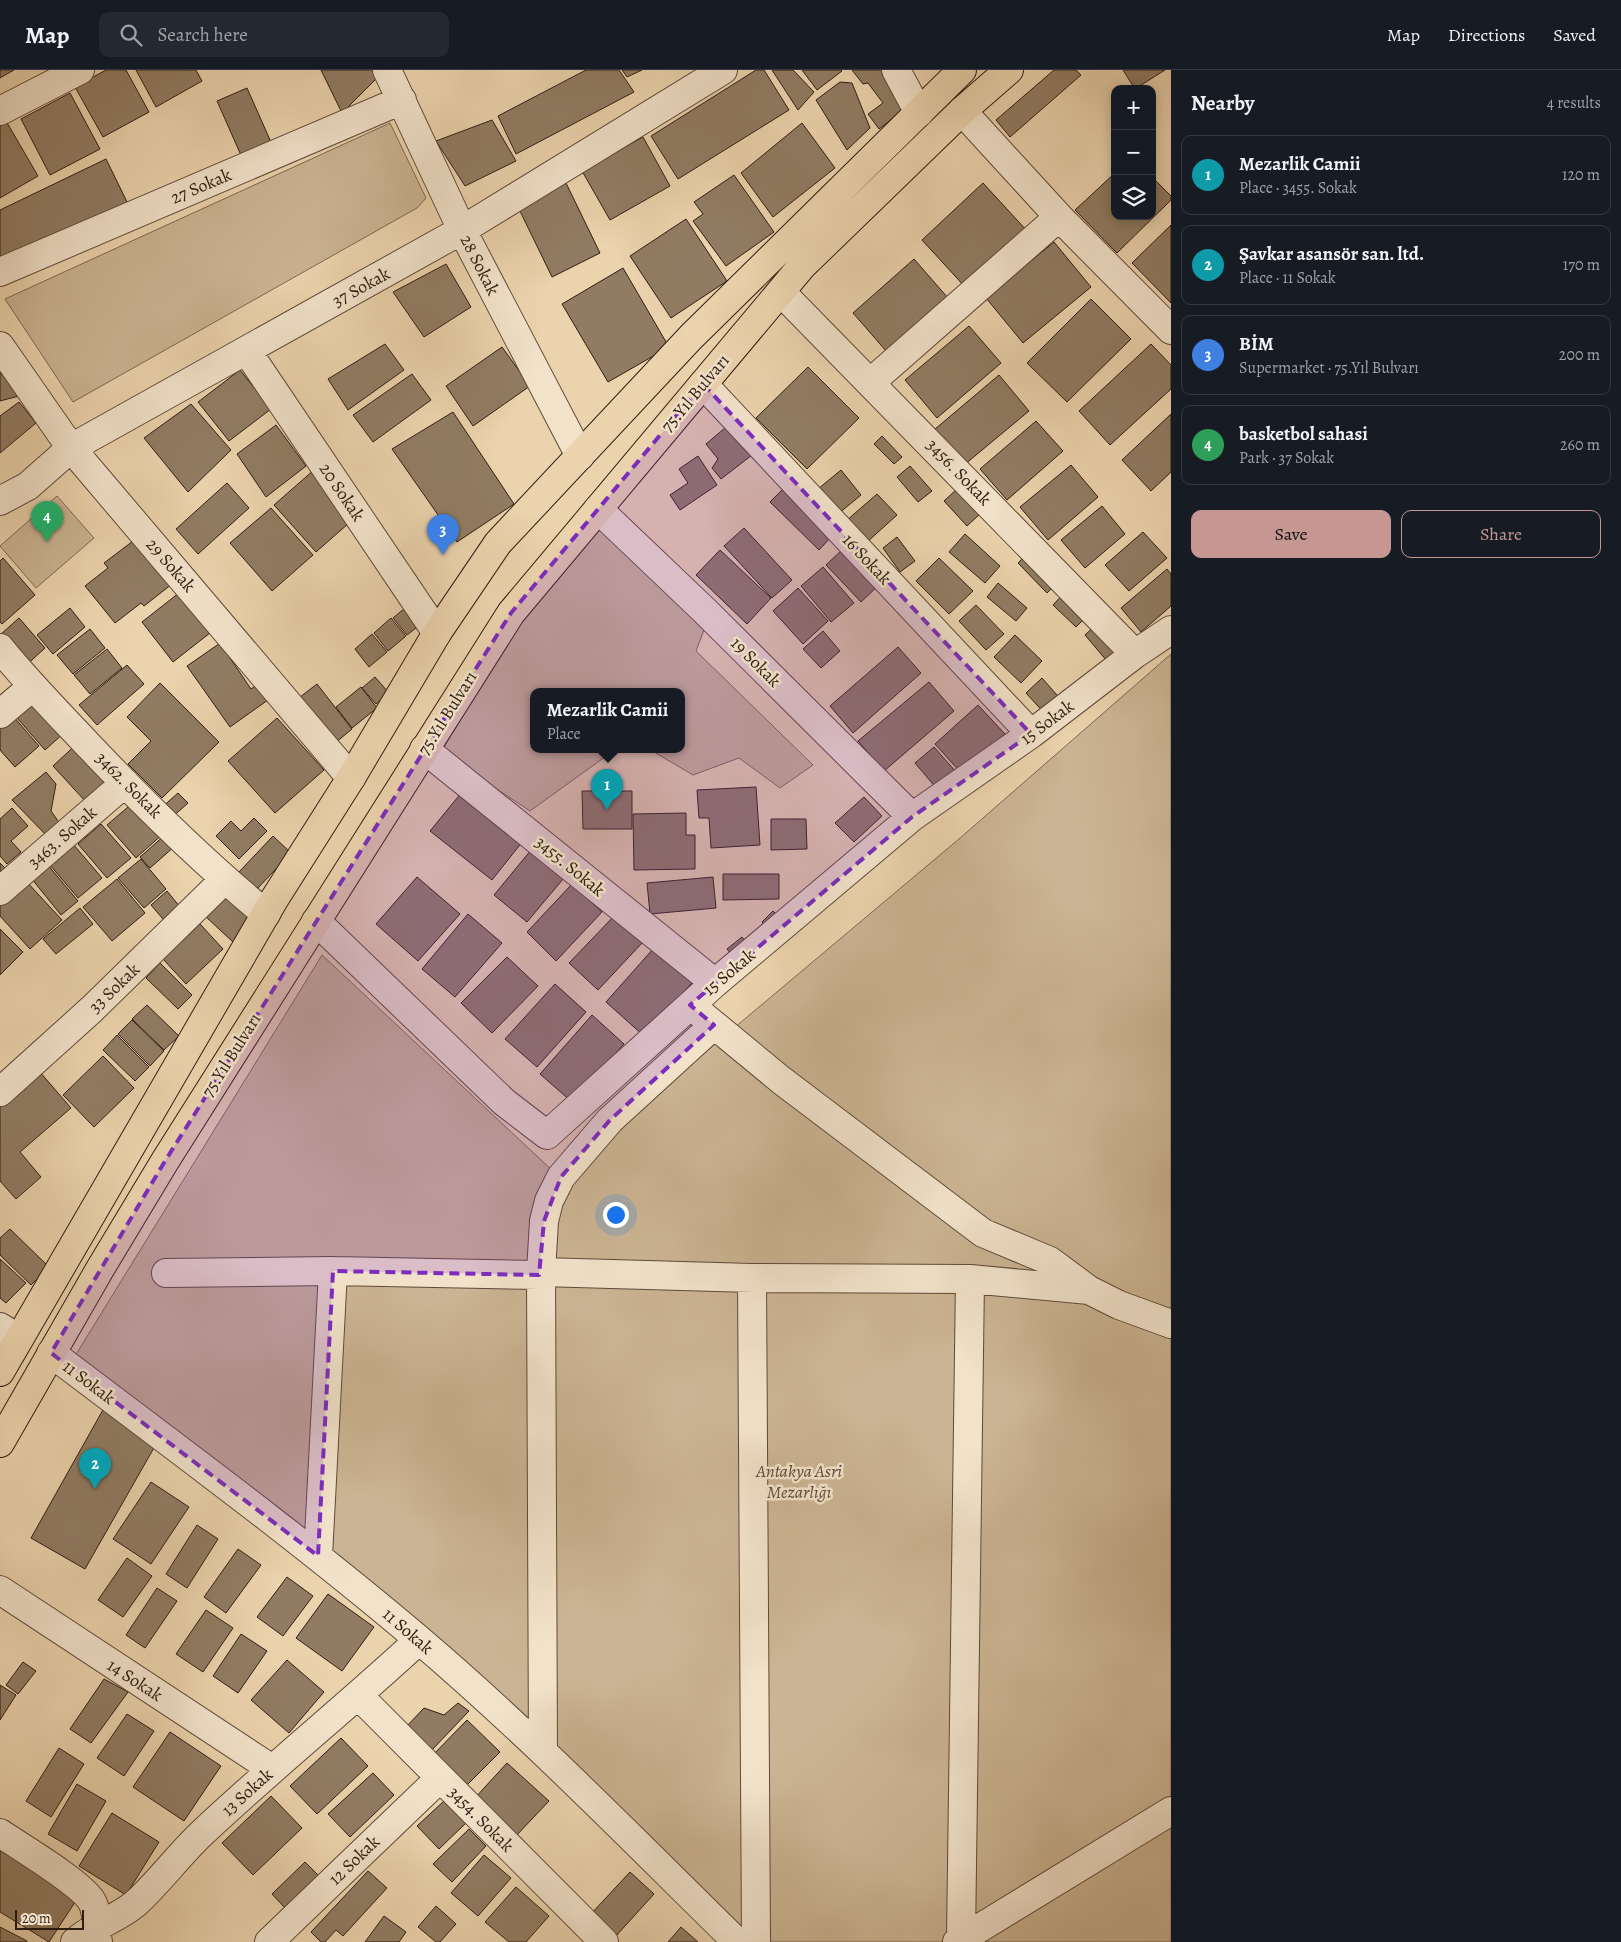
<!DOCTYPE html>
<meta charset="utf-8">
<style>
body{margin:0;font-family:Alegreya,serif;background:#242831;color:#f1f3f6}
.controls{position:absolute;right:15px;top:15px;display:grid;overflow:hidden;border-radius:10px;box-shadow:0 2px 12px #0003}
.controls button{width:45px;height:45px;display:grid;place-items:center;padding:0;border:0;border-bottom:1px solid #363941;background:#171b24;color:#f1f3f6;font:25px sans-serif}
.scale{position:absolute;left:15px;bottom:12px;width:69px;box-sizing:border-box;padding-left:5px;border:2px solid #2f1d12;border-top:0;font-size:14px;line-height:18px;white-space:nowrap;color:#2f1d12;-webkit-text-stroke:4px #f2e2ca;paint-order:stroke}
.you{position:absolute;left:615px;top:1144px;width:18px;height:18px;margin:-12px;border:4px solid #fff;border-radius:50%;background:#1a73e8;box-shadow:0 0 0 8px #1a73e833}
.badge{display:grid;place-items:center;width:32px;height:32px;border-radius:50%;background:#c59692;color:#fff;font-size:16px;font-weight:700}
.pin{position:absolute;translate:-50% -41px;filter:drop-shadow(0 1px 2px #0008)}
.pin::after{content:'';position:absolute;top:26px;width:18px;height:15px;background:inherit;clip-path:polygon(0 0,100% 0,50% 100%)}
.popup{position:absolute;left:530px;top:618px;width:155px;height:65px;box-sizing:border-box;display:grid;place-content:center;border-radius:10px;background:#171b24;filter:drop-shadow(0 1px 4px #0005);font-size:16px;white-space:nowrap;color:#9ea1a6}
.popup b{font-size:19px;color:#f1f3f6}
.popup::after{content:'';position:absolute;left:50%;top:100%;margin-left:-10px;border:10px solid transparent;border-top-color:#171b24}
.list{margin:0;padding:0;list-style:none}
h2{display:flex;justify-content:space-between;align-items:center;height:65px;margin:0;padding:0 20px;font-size:21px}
h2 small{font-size:16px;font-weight:400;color:#9ea1a6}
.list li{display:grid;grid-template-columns:32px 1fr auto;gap:15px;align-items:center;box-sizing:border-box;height:80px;margin:0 10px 10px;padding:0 10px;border:1px solid #363941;border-radius:10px}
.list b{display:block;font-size:19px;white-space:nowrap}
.list p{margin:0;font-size:16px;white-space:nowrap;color:#9ea1a6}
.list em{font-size:16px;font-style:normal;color:#9ea1a6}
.actions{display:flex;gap:10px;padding:15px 20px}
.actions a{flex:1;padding:11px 0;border:1px solid #c59692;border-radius:10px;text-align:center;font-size:18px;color:#c59692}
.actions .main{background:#c59692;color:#111}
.icon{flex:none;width:28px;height:28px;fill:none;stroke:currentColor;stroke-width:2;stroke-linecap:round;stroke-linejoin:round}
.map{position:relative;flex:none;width:1171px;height:1872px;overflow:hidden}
header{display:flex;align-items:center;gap:30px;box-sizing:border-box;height:70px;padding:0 25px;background:#171b24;border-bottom:1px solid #363941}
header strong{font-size:24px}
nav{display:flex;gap:28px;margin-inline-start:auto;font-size:18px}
.search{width:350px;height:45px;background:#242831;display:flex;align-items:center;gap:12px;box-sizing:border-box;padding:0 18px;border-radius:10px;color:#9ea1a6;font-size:19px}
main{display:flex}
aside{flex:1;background:#171b24}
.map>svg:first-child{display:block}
.green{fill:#cbb493;stroke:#7d6852}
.building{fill:#917c63;stroke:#2f1d12}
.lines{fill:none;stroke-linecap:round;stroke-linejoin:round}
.minor-casing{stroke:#5e4a39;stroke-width:30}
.major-casing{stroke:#2f1d12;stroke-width:30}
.minor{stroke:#f2e2ca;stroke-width:28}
.major{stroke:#ebd3ad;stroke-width:28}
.marked{fill:#7b2cbf;fill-opacity:0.2;stroke:#7b2cbf;stroke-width:4;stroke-dasharray:10 6;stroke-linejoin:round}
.labels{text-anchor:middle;stroke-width:5;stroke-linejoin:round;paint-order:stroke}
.street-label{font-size:18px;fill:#2f1d12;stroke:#f2e2ca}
.park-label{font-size:18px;font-style:italic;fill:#5e4a39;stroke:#f2e2ca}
</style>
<header>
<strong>Map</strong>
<div class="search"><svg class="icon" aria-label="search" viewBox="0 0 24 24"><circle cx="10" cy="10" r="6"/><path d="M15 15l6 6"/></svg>Search here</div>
<nav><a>Map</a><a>Directions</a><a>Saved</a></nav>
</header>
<main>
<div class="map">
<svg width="1171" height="1872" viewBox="0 0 1171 1872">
<rect width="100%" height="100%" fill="#ebd3ad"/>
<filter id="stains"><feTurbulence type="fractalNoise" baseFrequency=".004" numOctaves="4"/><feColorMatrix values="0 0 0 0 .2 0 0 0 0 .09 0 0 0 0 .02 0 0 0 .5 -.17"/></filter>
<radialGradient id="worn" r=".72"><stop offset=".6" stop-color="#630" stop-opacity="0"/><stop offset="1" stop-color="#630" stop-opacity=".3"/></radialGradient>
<path class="green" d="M390,53L426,128L417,138L73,332L5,229Z
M57,426L94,468L36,518L0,476Z
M599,456L704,560L696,581L813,695L780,718L739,688L693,705L649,679H681V621H533V679H616L530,741L441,682L520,551Z
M1171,584V1872H744L75,1286L322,885L570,1117L640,1037L959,769Z"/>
<path class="building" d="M0,0H14L0,8Z
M106,0H126L149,42L103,67L75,17Z
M136,0H196L202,11L156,37Z
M321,0H379L381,4L342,43Z
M586,0H619L634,22L516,84L498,46Z
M622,0H642L627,7Z
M756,0H764L789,40L678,109L651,66Z
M772,0H793L814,22L798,40Z
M802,0H841L842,1L817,20Z
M852,0H882L909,36L879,59L868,44L883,33L868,13L863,14Z
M1054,0H1076L1081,5L1010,67L996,50Z
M1123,0H1165L1135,19Z
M840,12L852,13L870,58L847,80L816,30Z
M247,18L274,79L244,92L217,31Z
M70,23L100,79L50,105L21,49Z
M492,50L516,91L465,116L436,71Z
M6,51L38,106L0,128V55Z
M802,53L835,98L773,147L741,103Z
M643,67L670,116L610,150L582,101Z
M106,89L129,136L0,192V140Z
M1115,103V146H1152V107L1171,126V130L1117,183L1075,140Z
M734,105L774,162L726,196L693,151L703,144L694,132Z
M566,113L600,183L552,207L518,137Z
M983,113L1028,162L966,218L922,170Z
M686,149L727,211L671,248L630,186Z
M1171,155V233L1132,193Z
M1054,172L1091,217L1023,273L986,228Z
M914,189L948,228L887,282L853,243Z
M446,194L471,237L424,267L393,222Z
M623,198L669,277L608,312L562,234Z
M1091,229L1131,269L1067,332L1027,293Z
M969,256L1001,293L937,348L905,310Z
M385,274L404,300L348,340L328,309Z
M1151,274L1171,295V319L1110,375L1079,341Z
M502,277L530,316L473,356L446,316Z
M808,297L859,348L807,399L756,348Z
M240,300L271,339L229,371L198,332Z
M0,302L19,326L0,331Z
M412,304L431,330L373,372L353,345Z
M999,305L1029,341L958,400L928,365Z
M19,332L36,353L0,383V346Z
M191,334L231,380L188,422L144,368Z
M453,342L514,434L457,472L392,379Z
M1171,344V402L1151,421L1122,390Z
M1036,351L1063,381L1007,430L980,399Z
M732,352L756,382L721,409L712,398L718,389L706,374Z
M276,355L306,396L266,427L237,384Z
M882,366L902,387L894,394L874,374Z
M698,386L717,415L680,440L670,425L688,413L679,399Z
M1071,395L1098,427L1048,470L1020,437Z
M910,396L932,421L918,432L897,407Z
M315,399L357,446L316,482L274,435Z
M841,400L861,425L838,444L818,419Z
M227,413L249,438L198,484L176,459Z
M784,418L832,466L819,480L770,432Z
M957,419L980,444L967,456L944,431Z
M877,424L897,445L866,473L846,451Z
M1102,436L1125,464L1085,498L1061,470Z
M271,438L313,485L272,521L230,473Z
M744,458L792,510L772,528L724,476Z
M1143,462L1167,488L1129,521L1105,495Z
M965,464L1000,496L985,513L949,482Z
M897,467L915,491L900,502L883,478Z
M137,468L172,514L144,536L141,533L115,553L85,516L108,498L104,493Z
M844,478L879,515L861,532L826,495Z
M720,480L771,528L747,554L696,505Z
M1027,484L1056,514L1047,523L1018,493Z
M3,488L35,525L2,554L0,552V491Z
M939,488L973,521L949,544L916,511Z
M823,497L854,533L831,552L801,516Z
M1167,499L1171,504V536L1141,562L1121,538Z
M998,513L1027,538L1016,551L987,527Z
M798,518L828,551L803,574L773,541Z
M184,519L215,559L173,592L142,552Z
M1067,520L1090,543L1076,557L1053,535Z
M411,533L425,551L407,565L393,548Z
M976,535L1004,564L986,580L959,551Z
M70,538L85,557L53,584L37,565Z
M19,548L45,578L23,598L0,565Z
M391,548L406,566L388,581L374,563Z
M1099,552L1127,584L1112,597L1085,565Z
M90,559L105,578L73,604L57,585Z
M823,561L840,581L821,598L803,579Z
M372,564L387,582L369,597L355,579Z
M1015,565L1042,591L1021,613L994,587Z
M226,569L236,584L230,588L251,619L265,609L275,625L230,657L187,596Z
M898,577L921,603L853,663L830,636Z
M107,579L122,598L90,624L74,605Z
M127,595L144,614L97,655L79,635Z
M375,607L389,623L376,634L362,618Z
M1042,608L1063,632L1047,646L1026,623Z
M929,612L954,641L884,701L858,671Z
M160,613L219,672L162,728L128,694L151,671L127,647Z
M317,614L352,659L335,673L300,627Z
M361,617L377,638L352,658L336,637Z
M29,626L65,662L45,680L11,641Z
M978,635L1005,664L962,704L935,674Z
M13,646L39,676L15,697L0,680V657Z
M277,648L324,700L275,743L228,691Z
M81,670L114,706L86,732L53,696Z
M934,677L957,703L938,720L915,693Z
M46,702L56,714L51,741L63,758L49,768L12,730Z
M756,717L760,775L711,778L709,748H699L697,720Z
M582,721H632V759H583Z
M462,722L523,771L492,810L430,761Z
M178,723L188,733L169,750L159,740Z
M864,727L882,746L854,772L835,753Z
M135,731L164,763L136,788L107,755Z
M12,738L28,756L11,771L21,782L7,794L0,786V749Z
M686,743V765H695V799L634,800L633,744Z
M254,748L267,761L239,789L216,766L231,751L241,761Z
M771,749H806L807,779L771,780Z
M101,754L131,788L107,808L78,774Z
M165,765L175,776L150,798L140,787Z
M273,766L291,783L257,819L239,802Z
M73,774L102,808L78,828L49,794Z
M536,774L569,802L527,852L494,825Z
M141,789L166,819L144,838L118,808Z
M0,793L6,799L0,804Z
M47,794L78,831L61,845L31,808Z
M723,804H779V829L723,830Z
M417,807L460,844L418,891L376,854Z
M713,807L716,838L650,844L647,813Z
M117,809L145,843L112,871L83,837Z
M26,811L62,850L30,879L0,846V835Z
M572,814L602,842L556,891L527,862Z
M230,820L257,845L233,872L205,846Z
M167,821L185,843L169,856L151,835Z
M80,838L93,854L56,884L43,869Z
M773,841L788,856L777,867L762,852Z
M468,844L502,873L455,927L422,899Z
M615,845L643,872L598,920L569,893Z
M200,854L223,879L186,914L163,889Z
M0,859L23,882L0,905Z
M742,867L755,883L740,895L727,879Z
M653,879L692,913L644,966L606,932Z
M507,887L538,916L492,963L461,933Z
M160,893L192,925L178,939L146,908Z
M555,914L586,942L537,997L505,969Z
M147,935L179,966L164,980L132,949Z
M592,945L624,974L572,1032L540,1004Z
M132,950L164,981L150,996L118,964Z
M117,965L149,997L135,1011L103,980Z
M103,986L134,1018L94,1057L63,1025Z
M39,1001L71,1038L20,1082L41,1107L16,1129L0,1111V1035Z
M10,1159L49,1197L31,1215L0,1185V1168Z
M0,1189L26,1213L6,1233L0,1228Z
M104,1338L159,1369L85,1499L31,1468Z
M151,1412L189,1437L151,1494L113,1469Z
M197,1455L218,1469L187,1518L166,1504Z
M238,1479L261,1495L226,1543L204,1527Z
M127,1488L152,1506L123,1547L98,1530Z
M287,1507L313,1526L283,1566L257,1547Z
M157,1518L177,1531L145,1578L126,1565Z
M328,1524L374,1557L342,1601L296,1568Z
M206,1540L233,1558L203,1602L176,1584Z
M241,1564L267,1581L238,1623L213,1606Z
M287,1590L324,1622L289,1663L251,1630Z
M23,1592L36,1601L18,1624L6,1615Z
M104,1609L128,1622L91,1673L70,1659Z
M0,1615L16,1625L0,1650Z
M458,1633L469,1641L431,1681L406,1657L424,1638L444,1645Z
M127,1644L154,1661L124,1706L97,1688Z
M467,1650L500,1682L461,1721L428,1690Z
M170,1662L221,1696L184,1751L133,1717Z
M341,1668L368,1696L317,1744L290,1716Z
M59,1678L84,1694L51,1747L26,1731Z
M507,1693L549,1731L515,1767L474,1729Z
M373,1703L394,1725L350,1767L328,1744Z
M77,1714L106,1731L77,1781L48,1764Z
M271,1726L302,1758L253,1805L222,1773Z
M444,1731L466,1753L439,1779L417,1756Z
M112,1743L159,1772L126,1825L79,1796Z
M469,1759L486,1776L452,1812L433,1794Z
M0,1775L79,1826L49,1872L0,1842Z
M484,1785L511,1808L478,1846L451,1823Z
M305,1792L319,1806L286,1839L272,1824Z
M368,1801L387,1818L343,1866L336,1860L325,1872H321L311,1862Z
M630,1802L654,1824L616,1866L591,1844Z
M516,1817L549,1846L526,1872H509L485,1852Z
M436,1836L456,1854L440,1872H436L418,1857Z
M384,1846L406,1862L399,1872H365Z
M0,1857L27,1871V1872H0Z
M681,1857L698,1872H668Z"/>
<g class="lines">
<defs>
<path id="minor" d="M387,0L462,160L580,386
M896,0L919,43
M0,41L80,0
M962,41L1059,147L1171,260
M0,202L402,30
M781,222L1135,584
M0,276L71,378L351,708
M247,281L437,563
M871,312L1059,147
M703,314L1031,664
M0,431L28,416L71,378L462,160L723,0
M598,439L704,540L912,747
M0,578C29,614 61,646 92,679C147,737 204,793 266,844
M0,644L32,617
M424,679L715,913
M0,821L125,713
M316,851L504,1032L547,1065L715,913L912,747L1031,664L1135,584L1171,560
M701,944L781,1010L983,1163L1050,1191L1089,1220L1119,1235L1171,1254
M0,1022L92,939L224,810
M166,1203L333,1201L539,1205L541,1202L752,1208L970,1209L1089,1220
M752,1208L756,1872
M0,1257L19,1269
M51,1283C175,1377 299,1468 417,1568C529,1663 632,1769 737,1872
M318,1486L333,1201
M0,1520L272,1699
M359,1626L604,1872
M543,1681L541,1202L544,1151L549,1131L561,1107L610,1050L714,955
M0,1763C22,1778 78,1811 91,1830C99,1842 95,1858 98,1872
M961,1869L970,1209
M75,1872C93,1855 118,1849 136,1833C159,1812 178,1786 201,1764C272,1697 348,1636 419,1570
M269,1872L440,1708
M957,1872L1171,1741"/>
<path id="major" d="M0,1302L275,828L351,708L437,563L498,473L691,267L962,0
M0,1373L100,1199L165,1091L511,543L802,196L962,41L1009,0"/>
</defs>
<use href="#minor" class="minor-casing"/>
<use href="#major" class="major-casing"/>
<use href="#minor" class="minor"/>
<use href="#major" class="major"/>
</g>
<path class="marked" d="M703,314L1031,664L912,747L690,935L714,955L610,1050L561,1107L544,1151L539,1205L333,1201L318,1486L51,1283L165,1091L511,543Z"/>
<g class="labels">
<g class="street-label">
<text transform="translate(201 116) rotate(-23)" y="6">27 Sokak</text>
<text transform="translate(480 195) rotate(63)" y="6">28 Sokak</text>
<text transform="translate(361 217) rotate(-29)" y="6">37 Sokak</text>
<text transform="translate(695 323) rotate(-50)" y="6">75.Yıl Bulvarı</text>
<text transform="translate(959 402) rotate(46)" y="6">3456. Sokak</text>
<text transform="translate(342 422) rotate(56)" y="6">20 Sokak</text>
<text transform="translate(867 489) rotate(47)" y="6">16 Sokak</text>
<text transform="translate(171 495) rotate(49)" y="6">29 Sokak</text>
<text transform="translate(756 592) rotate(45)" y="6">19 Sokak</text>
<text transform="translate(447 643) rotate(-58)" y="6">75.Yıl Bulvarı</text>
<text transform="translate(1047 652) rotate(-37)" y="6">15 Sokak</text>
<text transform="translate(129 715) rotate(45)" y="6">3462. Sokak</text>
<text transform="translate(62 767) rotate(-41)" y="6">3463. Sokak</text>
<text transform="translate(570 796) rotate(39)" y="6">3455. Sokak</text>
<text transform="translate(729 902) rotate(-40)" y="6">15 Sokak</text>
<text transform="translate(114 918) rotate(-44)" y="6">33 Sokak</text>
<text transform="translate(231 985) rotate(-58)" y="6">75.Yıl Bulvarı</text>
<text transform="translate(89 1312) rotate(37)" y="6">11 Sokak</text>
<text transform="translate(408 1561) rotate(41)" y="6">11 Sokak</text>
<text transform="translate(135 1610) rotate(33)" y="6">14 Sokak</text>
<text transform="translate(247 1722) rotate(-42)" y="6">13 Sokak</text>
<text transform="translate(481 1749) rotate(45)" y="6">3454. Sokak</text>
<text transform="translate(354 1790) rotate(-44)" y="6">12 Sokak</text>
</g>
<g class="park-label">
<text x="799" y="1407">Antakya Asri<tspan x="799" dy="21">Mezarlığı</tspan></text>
</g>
</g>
<rect width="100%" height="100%" filter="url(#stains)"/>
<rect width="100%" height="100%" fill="url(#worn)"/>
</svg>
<div class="controls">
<button>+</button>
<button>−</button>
<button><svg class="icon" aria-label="layers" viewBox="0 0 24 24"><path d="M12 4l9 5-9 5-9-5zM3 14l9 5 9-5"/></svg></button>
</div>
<div class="scale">20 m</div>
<div class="you"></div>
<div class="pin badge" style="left:607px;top:740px;background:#0f9aa8">1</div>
<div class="popup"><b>Mezarlik Camii</b>Place</div>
<div class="pin badge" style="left:95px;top:1419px;background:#0f9aa8">2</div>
<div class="pin badge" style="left:443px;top:485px;background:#3f7fe0">3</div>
<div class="pin badge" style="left:47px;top:472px;background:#2e9e5b">4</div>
</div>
<aside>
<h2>Nearby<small>4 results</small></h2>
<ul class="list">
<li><span class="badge" style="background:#0f9aa8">1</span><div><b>Mezarlik Camii</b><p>Place · 3455. Sokak</p></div><em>120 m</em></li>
<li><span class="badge" style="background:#0f9aa8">2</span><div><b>Şavkar asansör san. ltd.</b><p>Place · 11 Sokak</p></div><em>170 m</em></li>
<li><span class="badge" style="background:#3f7fe0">3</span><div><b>BİM</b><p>Supermarket · 75.Yıl Bulvarı</p></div><em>200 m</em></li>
<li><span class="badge" style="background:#2e9e5b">4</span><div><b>basketbol sahasi</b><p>Park · 37 Sokak</p></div><em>260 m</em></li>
</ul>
<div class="actions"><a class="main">Save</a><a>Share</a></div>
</aside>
</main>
